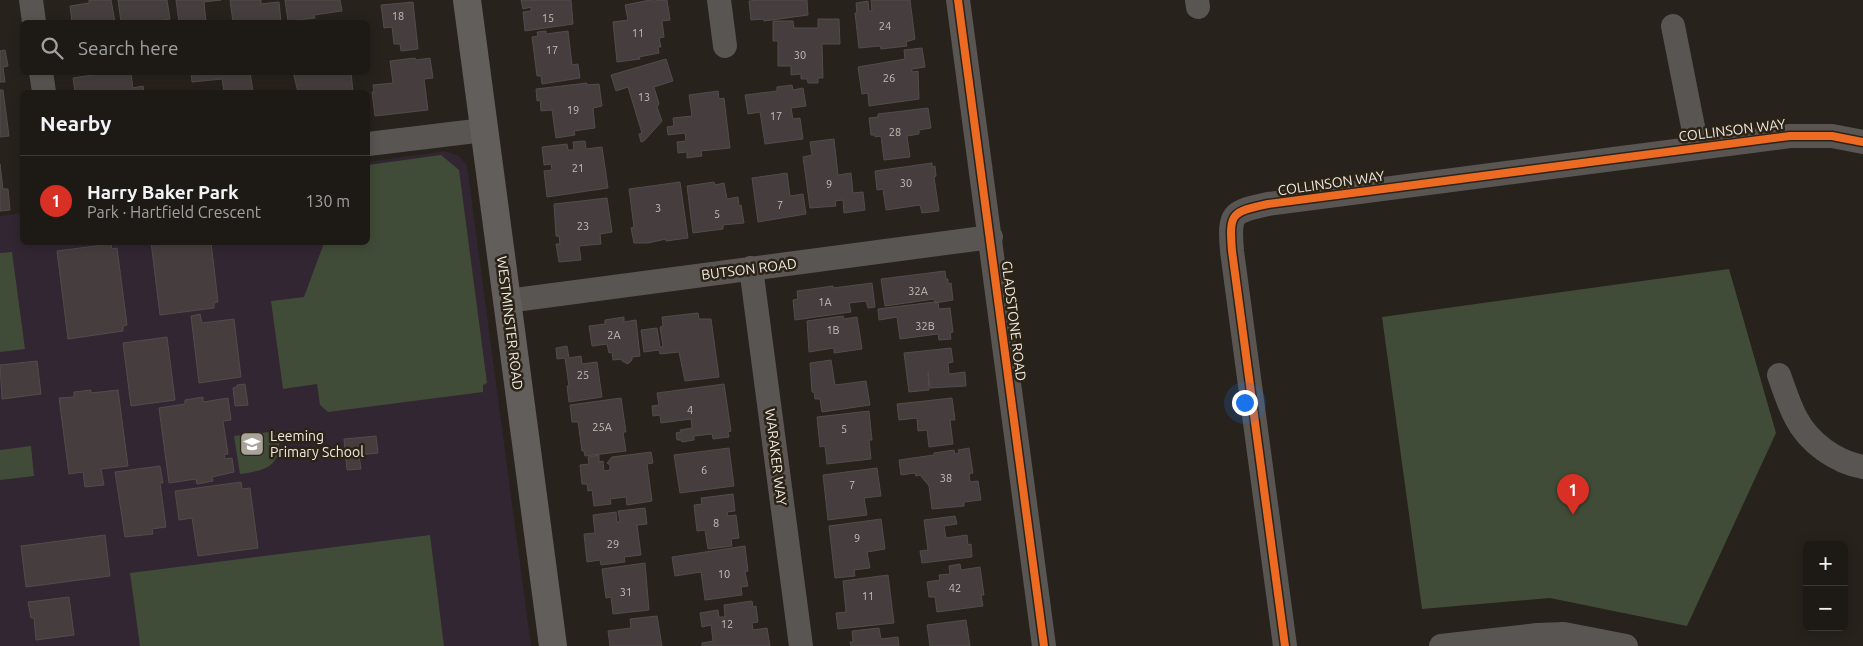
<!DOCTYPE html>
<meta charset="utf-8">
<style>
body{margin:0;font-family:Ubuntu,sans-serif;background:#25231e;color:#f1f3f6}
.controls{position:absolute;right:15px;bottom:15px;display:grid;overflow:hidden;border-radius:8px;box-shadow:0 2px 12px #0003}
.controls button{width:45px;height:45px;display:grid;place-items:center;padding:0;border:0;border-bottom:1px solid #3b3834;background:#1d1a15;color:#f1f3f6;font:25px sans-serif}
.you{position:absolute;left:1244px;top:402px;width:18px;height:18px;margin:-12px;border:4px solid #fff;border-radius:50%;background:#1a73e8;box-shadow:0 0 0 8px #1a73e833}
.badge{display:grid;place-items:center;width:32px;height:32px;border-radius:50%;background:#d93025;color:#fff;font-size:16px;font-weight:700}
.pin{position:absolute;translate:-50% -41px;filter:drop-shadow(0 1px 2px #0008)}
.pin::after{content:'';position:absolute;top:26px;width:18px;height:15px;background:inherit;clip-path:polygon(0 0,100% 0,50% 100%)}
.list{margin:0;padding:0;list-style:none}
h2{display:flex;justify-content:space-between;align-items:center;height:65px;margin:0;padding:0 20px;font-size:21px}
h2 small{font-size:16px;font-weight:400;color:#a0a1a0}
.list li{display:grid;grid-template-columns:32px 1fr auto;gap:15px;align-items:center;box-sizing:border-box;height:90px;padding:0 20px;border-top:1px solid #3b3834}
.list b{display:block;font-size:19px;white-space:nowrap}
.list p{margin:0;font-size:16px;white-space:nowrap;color:#a0a1a0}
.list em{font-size:16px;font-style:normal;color:#a0a1a0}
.icon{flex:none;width:28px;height:28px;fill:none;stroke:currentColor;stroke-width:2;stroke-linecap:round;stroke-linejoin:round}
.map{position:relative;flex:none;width:1863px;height:646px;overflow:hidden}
.search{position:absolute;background:#1d1a15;box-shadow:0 2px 12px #0003;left:20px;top:20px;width:350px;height:55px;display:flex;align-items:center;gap:12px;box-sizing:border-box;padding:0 18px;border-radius:8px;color:#a0a1a0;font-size:19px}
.panel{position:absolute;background:#1d1a15;box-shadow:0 2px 12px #0003;left:20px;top:90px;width:350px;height:155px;border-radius:8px}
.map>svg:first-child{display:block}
.education{fill:#312632}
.green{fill:#404c38}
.building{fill:#463e3e;stroke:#514c4a}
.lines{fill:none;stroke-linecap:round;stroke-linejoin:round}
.minor{stroke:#595553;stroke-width:24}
.major{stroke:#625e5c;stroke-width:28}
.cycleway-casing{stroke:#2c2317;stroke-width:11}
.cycleway{stroke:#ed6a23;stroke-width:8}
.labels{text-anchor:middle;stroke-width:5;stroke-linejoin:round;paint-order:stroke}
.number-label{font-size:11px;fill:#c5beb8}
.street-label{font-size:14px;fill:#efe9e1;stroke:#2c2317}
.poi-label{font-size:14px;fill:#efe9e1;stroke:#2c2317;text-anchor:start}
</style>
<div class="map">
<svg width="1863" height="646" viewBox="0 0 1863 646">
<rect width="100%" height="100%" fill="#27221c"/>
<path class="education" d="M445,151L459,156L467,165L531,646H0V216L22,213V242H368V162Z"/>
<path class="green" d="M441,155L459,170L487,383L483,385V392L328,412L320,405L317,384L283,389L271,301L304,297L324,243L368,242V165Z
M12,252L25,349L0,352V253Z
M1729,269L1776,433L1687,626L1550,598L1422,609L1382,317Z
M269,432L279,436C281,467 267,470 240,474L234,436Z
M31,446L34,476L0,480V450Z
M430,535L444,646H140L130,573Z"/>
<path class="building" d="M89,0H111L115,22H72L70,6L89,3Z
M118,0H167L170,19L153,22H121Z
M176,0H221L204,2L206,22H179Z
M230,0H261V4L279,2L281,22H233Z
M285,0H340L342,11L314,15L315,18L288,21Z
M521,0H571L573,24L525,31L523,12L531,11V7L523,9Z
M650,0L652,1L667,0L670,20L662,21L664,37L659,38L661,47H658L659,53L639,57L640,59L617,62L613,22L628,20L625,5Z
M760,0H807L808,15L764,21V19L751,20L749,1Z
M871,0H910L915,39L906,42L907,46L881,49L880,46L859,48L855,13H857L856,3L868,1L869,11H872Z
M413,2L418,49L401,51L400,44H394L392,27L384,28L381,5Z
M818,19H839L840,44H822L823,78H818V83H808L807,79H801V74L791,75V66H778V41H773V21H793L794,28H818Z
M546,31V34L568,31L572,65L578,64L580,78L542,84L541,76H537L532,37L538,36L537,32Z
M922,48L925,67L912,69V72L918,71L919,99L869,106L868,93L862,94L858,67L905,59L904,50Z
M5,50L8,66L3,67L5,82H0V51Z
M415,58L416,60L430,58L433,78L424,79L428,110L375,116L372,92H374L373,85L393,83L390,61Z
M666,59L673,81L654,87L659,104L657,107L662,121L644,141L641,142L639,134L642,133L628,87L616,91L611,75Z
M112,72H133L131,74L133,88L143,86L144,92H75L73,78Z
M191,72H250L253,92H210L224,91L222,79L192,82Z
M293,72H351L353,92H298Z
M587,83V85L599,84L602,106L593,108L595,128L574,131L575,135L556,138L552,110L541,111L540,100L537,101L536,89Z
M792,85L793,90L803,88L806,106L791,108L793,119L800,118L803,139L765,144L760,112L748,114L745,95L777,91V87Z
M0,90H3L9,136L0,137Z
M718,91L719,99L724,98L730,148L701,151L702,156L687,158V152L678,153L677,142L686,141L685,133L668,135L667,127L674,126L673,118L692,116L689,95Z
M928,108L931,128L919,130V134L907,136L910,157L884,160L881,136L875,137V135H871L869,118L878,117V114Z
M834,139L838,175L851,173L853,193L863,192L865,210L844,213L843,200L835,201L836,206L810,208L803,157L812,155L810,142Z
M585,141L586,149L602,147L608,188L547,197L544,171L552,170L551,164L544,165L542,147L567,144L568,150H574L573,142Z
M932,163V167L935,166L936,176L934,177L939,211L922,213L920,205L886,210L883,189L877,190L875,171Z
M0,164L3,189H8L10,210L0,211Z
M787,173L790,196L803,194L806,214L758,222L752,178Z
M680,182L688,238L666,241V239L648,243H634L631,228L634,227L629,189Z
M714,182L715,185L724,183L727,199L738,197L739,206L741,205L744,223L723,225V229L693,233L687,186Z
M607,198L612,232L600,234L601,244L579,246L581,260L559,262L556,244H560L559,236H556L554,204Z
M151,242H211L218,302L214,303V308L160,315Z
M111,244L112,249L117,248L127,325L123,326V331L68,339L57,251Z
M945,271L946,279H948V284L951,283L953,300L935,303L934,299L885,306L881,279Z
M872,283L875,307L868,308L866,301L849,303L851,312L795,320L793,300L798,299L797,291L833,286V288Z
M934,302H938L939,309L950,308L953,332L950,333L951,339L939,340L938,334L900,339L897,317L879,320L878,309Z
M698,313L699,319H711L719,377L685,381L679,352L660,354L659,350L644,352L641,330L657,328L660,347H663L660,327L663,326L662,317Z
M200,314L202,323L234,319L241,377L199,383L191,316Z
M843,316L844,319L857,317L862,349L834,353V348L809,352L807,321Z
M624,317V322L636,320L640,356L632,357V360L628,364L622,361V359L613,360L612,352L609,353L607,344L592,346L589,326L605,324V320Z
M167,337L175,400L131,406L123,343Z
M567,346L569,358L581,356L582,364L597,362L602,397L569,402L567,386H569L565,358L557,359L556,348Z
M951,348L953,362L948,363L949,374L965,372L966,386L930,388L928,372L929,390L909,392L904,353Z
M831,360L835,385L866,381L870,405L822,412L820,399H815L814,392H812L810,363Z
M37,361L41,394L2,399L0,365Z
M245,384L248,405L235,406L233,388L237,387V385Z
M724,384L731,431L728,432L729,437L713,439L712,434L694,436V440L682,442L681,440H677L676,433L681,432L680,430L692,428L691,419L661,423L660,415L653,416L652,406L659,405L657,393Z
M91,390V393L118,390L128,466L101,469L104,485L85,487L83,472L69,474L59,398L74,397V392Z
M203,397V402L228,398L231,420L223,421L228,454L224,455L225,459L232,458L234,472L212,477L213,481L197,484L196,479L169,483L159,408L185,404V400Z
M621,398L626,432H623L626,451L585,456L584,451H582L578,422H572L570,405Z
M952,398L955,420H950L953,444L929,447L927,430L918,431L917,418L899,420L897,404Z
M869,411L872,440H869L871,459L827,464L825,446L820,447L817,417Z
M376,436L378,453L359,455L361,469L347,470L344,439Z
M729,448L734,486L680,493L674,455Z
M969,448L973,473L969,474L970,482L978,481L981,500L964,502V506L932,509L929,486L920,475L916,476L915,473L901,475L899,460L934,455V453L954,450L955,454L959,453L958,450Z
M651,452L653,463L647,464L652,501L627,505L626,497L610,499L611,504L594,506L592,490L588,491L587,484H582L580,465L589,464L588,457L599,455V462L603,461L604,471L610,470V465L607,463L612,457Z
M160,466L163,483H160L166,527L152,529L153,534L125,537L115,472Z
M877,468L881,496L864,498L867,515L828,520L823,475Z
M241,482L242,489L250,488L258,548L198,556L192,518L179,520L175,491Z
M733,494L735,511L727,512L728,516L736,515L739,538L731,539L732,546L708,549L705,530L697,531L694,505L702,504L701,498Z
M645,508L647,524L637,525L641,555L624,557L625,562L601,565L600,560L587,562L584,534L595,533L593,515L616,512L617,522H620L618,511Z
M955,516L957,524L944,526L946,538L967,535L968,545L971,544L972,557L922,563L920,551L928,550L924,520Z
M881,519L885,549L867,552L870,568L854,570L855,576L835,578L829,526Z
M105,535L110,576L26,587L21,546Z
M745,546L748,571L745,572L748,586L741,587L742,595L705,600L701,572L675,576L672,557Z
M645,563L649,610L613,614L611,597L606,598L602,569Z
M960,564L961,570L980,567L984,595H981L983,606L937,612L935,597H929L927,582L940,580L939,575L950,574L949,566Z
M888,575L894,623L838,629L836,613L846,612L843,581Z
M69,597L74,635L36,640L34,618H31L28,602Z
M752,601L753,607L756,606L758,622L752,623L753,630L767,628L770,646H702V643L713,641L711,625L702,627L700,613L718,610L719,617H725L724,605Z
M657,616L662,646H610L608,631L631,628L630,619Z
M966,620L970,646H930L927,625Z
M879,628L881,639L898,637L899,646H851L850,642H853L852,631Z"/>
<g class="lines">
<path class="minor" d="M31,0L34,22
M719,0L725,46
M958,0L1044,646
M1197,0L1198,7
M1673,26L1697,147
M41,72L44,92
M368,144L484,130
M751,268L801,646
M507,301L991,237
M1779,375C1784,389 1789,405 1796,418C1809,443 1836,462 1863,467
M1285,646L1232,251C1229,213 1231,212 1268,204L1790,136H1832L1863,142
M1441,646L1537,635L1564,634L1626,646"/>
<path class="major" d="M467,0L553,646"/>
<defs>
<path id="cycleway" d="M958,0L1044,646
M1285,646L1232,251C1229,213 1231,212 1268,204L1790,136H1832L1863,142"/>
</defs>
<use href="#cycleway" class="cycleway-casing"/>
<use href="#cycleway" class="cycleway"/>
</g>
<defs>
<symbol id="school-square" viewBox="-11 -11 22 22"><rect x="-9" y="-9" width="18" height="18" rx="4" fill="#a9a39c" stroke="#2c2317"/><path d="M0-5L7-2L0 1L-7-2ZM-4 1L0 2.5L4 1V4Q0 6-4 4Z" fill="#fff"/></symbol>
</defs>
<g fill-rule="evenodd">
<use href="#school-square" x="238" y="430" width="28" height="28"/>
</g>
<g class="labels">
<g class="number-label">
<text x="398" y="20">18</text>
<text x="548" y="22">15</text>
<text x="885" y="30">24</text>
<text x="638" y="37">11</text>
<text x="552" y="54">17</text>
<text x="800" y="59">30</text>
<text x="889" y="82">26</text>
<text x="644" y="101">13</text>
<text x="573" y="114">19</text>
<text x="776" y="120">17</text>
<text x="895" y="136">28</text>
<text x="578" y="172">21</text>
<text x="906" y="187">30</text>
<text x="829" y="188">9</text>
<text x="780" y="209">7</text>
<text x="658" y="212">3</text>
<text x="717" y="218">5</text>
<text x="583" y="230">23</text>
<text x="918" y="295">32A</text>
<text x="825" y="306">1A</text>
<text x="925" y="330">32B</text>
<text x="833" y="334">1B</text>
<text x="614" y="339">2A</text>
<text x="583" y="379">25</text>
<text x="690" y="414">4</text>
<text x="602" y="431">25A</text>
<text x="844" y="433">5</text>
<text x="704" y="474">6</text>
<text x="946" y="482">38</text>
<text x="852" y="489">7</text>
<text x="716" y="527">8</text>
<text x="857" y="542">9</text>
<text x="613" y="548">29</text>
<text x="724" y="578">10</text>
<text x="955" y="592">42</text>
<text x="626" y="596">31</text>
<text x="868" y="600">11</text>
<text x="727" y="628">12</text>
</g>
<g class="street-label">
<text transform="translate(1732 130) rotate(-7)" y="5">COLLINSON WAY</text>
<text transform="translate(1331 183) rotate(-8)" y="5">COLLINSON WAY</text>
<text transform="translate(749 269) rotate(-7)" y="5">BUTSON ROAD</text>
<text transform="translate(1014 321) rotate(83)" y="5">GLADSTONE ROAD</text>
<text transform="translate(510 323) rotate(83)" y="5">WESTMINSTER ROAD</text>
<text transform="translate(776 457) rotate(83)" y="5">WARAKER WAY</text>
</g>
<g class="poi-label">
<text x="270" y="441">Leeming<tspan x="270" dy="16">Primary School</tspan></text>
</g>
</g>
</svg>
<div class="controls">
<button>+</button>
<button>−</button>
</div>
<div class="you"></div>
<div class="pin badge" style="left:1573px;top:515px">1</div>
<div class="search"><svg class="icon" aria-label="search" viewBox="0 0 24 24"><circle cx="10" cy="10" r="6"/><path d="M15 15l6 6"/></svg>Search here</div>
<section class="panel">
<h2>Nearby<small></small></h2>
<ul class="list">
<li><span class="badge">1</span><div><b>Harry Baker Park</b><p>Park · Hartfield Crescent</p></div><em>130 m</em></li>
</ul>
</section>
</div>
